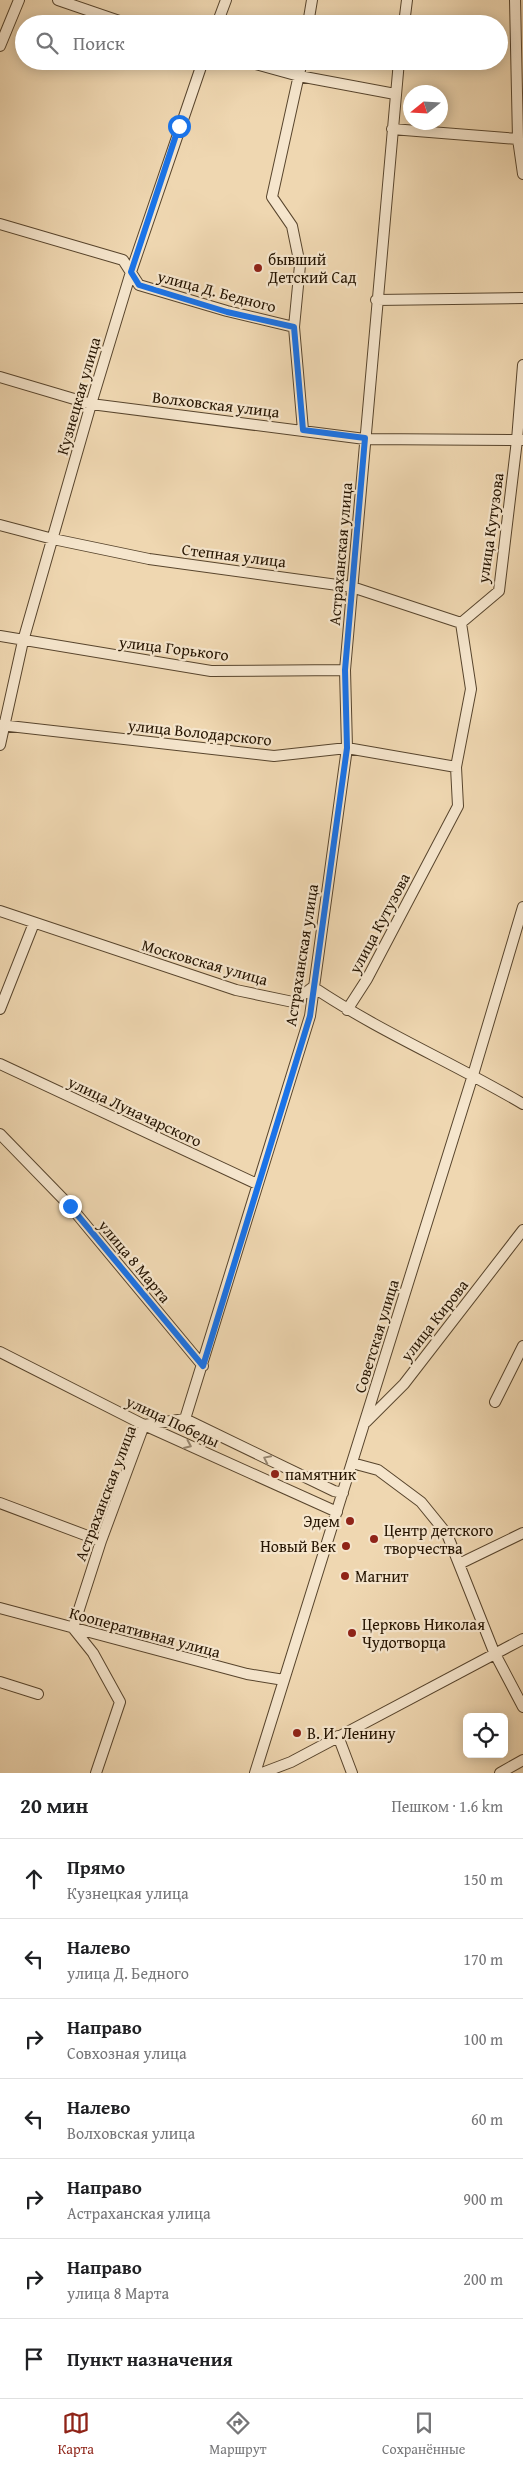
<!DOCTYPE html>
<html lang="ru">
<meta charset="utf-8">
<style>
body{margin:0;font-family:"Gentium Book Plus",serif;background:#f2f2f2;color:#202124}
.controls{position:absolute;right:15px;bottom:15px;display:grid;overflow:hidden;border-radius:8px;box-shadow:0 2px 12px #0003}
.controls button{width:45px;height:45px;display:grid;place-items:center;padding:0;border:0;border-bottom:1px solid #e0e0e0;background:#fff;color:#202124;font:25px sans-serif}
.compass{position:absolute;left:403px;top:85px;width:45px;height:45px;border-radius:50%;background:#fff;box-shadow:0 2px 12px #0003;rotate:252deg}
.stop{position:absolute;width:15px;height:15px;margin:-11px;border:4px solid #1a73e8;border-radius:50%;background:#fff}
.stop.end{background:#1a73e8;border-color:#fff;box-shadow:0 1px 5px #0008}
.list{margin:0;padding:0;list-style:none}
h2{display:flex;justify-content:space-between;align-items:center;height:65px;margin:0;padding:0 20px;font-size:21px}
h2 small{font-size:16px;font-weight:400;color:#757577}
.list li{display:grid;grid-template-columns:32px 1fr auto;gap:15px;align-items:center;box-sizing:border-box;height:80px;padding:0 20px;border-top:1px solid #e0e0e0}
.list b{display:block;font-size:19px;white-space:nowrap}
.list p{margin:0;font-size:16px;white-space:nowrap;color:#757577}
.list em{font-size:16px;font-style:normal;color:#757577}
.icon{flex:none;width:28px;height:28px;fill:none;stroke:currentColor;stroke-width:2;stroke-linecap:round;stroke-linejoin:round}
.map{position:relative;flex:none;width:523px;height:1773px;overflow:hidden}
.search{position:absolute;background:#fff;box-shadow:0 2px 12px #0003;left:15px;right:15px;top:15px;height:55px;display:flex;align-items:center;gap:12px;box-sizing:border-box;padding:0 18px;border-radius:28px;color:#757577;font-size:19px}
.sheet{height:625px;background:#fff}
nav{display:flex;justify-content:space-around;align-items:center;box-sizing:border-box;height:70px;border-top:1px solid #e0e0e0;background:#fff;font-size:14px;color:#757577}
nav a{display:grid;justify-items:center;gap:2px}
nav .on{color:#8f2418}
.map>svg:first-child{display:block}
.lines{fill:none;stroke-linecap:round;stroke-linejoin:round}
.minor-casing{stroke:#58452d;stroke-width:12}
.minor{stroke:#f5e5cc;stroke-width:10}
.oneway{stroke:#978771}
.route{stroke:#1a73e8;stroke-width:6}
.poi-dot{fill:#8f2418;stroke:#f5e5cc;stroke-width:2}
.labels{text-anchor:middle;stroke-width:4.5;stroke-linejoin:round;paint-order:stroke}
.poi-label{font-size:16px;fill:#251401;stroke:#f5e5cc;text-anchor:start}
.street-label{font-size:16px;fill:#251401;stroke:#f5e5cc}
</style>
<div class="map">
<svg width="523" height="1773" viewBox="0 0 523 1773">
<rect width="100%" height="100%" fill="#efd7b1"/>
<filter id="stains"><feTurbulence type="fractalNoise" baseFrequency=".004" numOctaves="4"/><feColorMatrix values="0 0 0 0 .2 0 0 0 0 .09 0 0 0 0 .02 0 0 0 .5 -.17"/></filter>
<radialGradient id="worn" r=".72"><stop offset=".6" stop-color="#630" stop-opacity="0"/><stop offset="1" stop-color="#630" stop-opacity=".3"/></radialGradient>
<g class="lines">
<defs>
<path id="minor" d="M58,0L128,24
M515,0L518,139L523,174
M217,24L226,0
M308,24L312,0
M404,24L407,0
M0,46L19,0
M245,61L299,76L395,94
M302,61L272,197L292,226L300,265L294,327L303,430
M392,129L518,139
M0,224L123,260L139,285L227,311L294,327
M376,300L523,298
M0,377L91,404L365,439L522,440
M0,525L53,539L149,559L352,587L461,623
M0,636L211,671L345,670
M0,725L274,756L347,748L456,767
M0,745L23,641L91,404L131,272L203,61
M0,911L236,990L293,1002L313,987
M313,987C380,1032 454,1063 523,1104
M0,1009L34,923
M347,1010L367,979L458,806L456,767L471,689L461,623L499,591L517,440L523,365
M0,1064L257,1184
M0,1134L70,1206L203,1366
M0,1352L144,1425L337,1512
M495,1402L523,1346
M185,1419L334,1491L343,1493
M366,1422L404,1384L523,1230
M352,1463L378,1470L421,1502L447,1534L494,1652L523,1707
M0,1503L101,1541
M459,1564L523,1533
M0,1608L247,1674L284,1680
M0,1682L38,1694
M338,1736L352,1773
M96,1773L120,1702L93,1653L73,1628L101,1541L144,1425L185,1419L310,1016L347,748L345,670L399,61
M255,1773L473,1075L523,907
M262,1773L291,1762L523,1639
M500,1773L523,1760"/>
</defs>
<use href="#minor" class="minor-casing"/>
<use href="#minor" class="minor"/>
</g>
<defs><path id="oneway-chevron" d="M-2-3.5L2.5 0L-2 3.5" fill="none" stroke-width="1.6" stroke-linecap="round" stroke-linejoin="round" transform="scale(1.25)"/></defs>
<g class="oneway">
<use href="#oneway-chevron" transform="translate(188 1445) rotate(24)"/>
<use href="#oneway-chevron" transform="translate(267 1459) rotate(-154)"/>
</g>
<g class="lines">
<path class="route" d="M70,1206L203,1366L310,1016L347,748L345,670L365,438L303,430L294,327L227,312L139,285L131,272L179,126"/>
</g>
<g class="poi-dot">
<circle cx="258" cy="268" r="5"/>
<circle cx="275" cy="1474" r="5"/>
<circle cx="350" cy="1521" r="5"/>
<circle cx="374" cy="1539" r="5"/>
<circle cx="346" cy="1546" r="5"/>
<circle cx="345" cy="1576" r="5"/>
<circle cx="352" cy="1633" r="5"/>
<circle cx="297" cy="1733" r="5"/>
</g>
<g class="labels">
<g class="poi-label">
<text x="268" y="265">бывший<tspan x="268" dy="18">Детский Сад</tspan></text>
<text x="285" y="1480">памятник</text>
<text x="340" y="1527" text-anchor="end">Эдем</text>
<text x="384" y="1536">Центр детского<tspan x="384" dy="18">творчества</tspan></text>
<text x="336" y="1552" text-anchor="end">Новый Век</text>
<text x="355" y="1582">Магнит</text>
<text x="362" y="1630">Церковь Николая<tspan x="362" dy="18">Чудотворца</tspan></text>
<text x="307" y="1739">В. И. Ленину</text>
</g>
<g class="street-label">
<text transform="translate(217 291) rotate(15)" y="6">улица Д. Бедного</text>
<text transform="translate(78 396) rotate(-74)" y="6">Кузнецкая улица</text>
<text transform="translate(216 404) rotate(7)" y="6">Волховская улица</text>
<text transform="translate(490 528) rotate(-82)" y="6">улица Кутузова</text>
<text transform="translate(340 554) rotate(-85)" y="6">Астраханская улица</text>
<text transform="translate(234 555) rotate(7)" y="6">Степная улица</text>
<text transform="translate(174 648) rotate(7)" y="6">улица Горького</text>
<text transform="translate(200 732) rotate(6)" y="6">улица Володарского</text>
<text transform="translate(379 923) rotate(-62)" y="6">улица Кутузова</text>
<text transform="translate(301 955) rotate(-81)" y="6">Астраханская улица</text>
<text transform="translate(205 962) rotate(16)" y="6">Московская улица</text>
<text transform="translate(135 1111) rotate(25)" y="6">улица Луначарского</text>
<text transform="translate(135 1261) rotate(50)" y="6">улица 8 Марта</text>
<text transform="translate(434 1320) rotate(-52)" y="6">улица Кирова</text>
<text transform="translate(376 1336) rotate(-73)" y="6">Советская улица</text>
<text transform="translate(173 1421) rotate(25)" y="6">улица Победы</text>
<text transform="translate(105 1493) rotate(-69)" y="6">Астраханская улица</text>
<text transform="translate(145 1632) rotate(15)" y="6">Кооперативная улица</text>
</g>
</g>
<rect width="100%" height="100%" filter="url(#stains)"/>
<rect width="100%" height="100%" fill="url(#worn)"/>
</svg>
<div class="controls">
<button><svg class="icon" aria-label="locate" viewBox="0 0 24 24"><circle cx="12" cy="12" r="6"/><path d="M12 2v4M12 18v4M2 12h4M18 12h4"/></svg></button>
</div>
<svg class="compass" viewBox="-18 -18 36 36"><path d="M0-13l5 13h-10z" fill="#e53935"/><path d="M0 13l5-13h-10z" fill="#757577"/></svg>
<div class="stop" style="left:179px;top:126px"></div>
<div class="stop end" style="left:70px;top:1206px"></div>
<div class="search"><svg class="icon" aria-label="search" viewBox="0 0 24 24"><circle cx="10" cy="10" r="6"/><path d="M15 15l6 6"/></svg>Поиск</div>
</div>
<section class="sheet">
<h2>20 мин<small>Пешком · 1.6 km</small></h2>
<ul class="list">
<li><svg class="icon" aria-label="ahead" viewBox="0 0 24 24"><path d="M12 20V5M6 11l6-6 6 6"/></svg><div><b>Прямо</b><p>Кузнецкая улица</p></div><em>150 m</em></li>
<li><svg class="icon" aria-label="left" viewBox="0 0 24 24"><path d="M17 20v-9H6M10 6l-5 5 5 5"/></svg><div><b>Налево</b><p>улица Д. Бедного</p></div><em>170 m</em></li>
<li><svg class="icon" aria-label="right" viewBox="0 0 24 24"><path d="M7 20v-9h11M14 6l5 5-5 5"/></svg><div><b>Направо</b><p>Совхозная улица</p></div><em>100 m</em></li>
<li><svg class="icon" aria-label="left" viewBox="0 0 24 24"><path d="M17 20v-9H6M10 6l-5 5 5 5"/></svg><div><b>Налево</b><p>Волховская улица</p></div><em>60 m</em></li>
<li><svg class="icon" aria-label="right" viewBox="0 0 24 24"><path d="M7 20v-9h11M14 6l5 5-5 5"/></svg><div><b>Направо</b><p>Астраханская улица</p></div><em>900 m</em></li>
<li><svg class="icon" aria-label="right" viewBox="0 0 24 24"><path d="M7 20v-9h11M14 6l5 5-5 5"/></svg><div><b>Направо</b><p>улица 8 Марта</p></div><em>200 m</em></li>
<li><svg class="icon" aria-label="arrive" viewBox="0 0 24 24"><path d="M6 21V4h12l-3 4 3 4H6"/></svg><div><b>Пункт назначения</b></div></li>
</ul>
</section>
<nav>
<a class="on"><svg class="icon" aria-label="map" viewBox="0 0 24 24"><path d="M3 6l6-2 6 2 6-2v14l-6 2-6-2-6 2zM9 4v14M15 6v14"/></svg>Карта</a>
<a><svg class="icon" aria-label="directions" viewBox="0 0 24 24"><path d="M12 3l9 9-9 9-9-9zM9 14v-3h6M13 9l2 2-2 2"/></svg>Маршрут</a>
<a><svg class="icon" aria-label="saved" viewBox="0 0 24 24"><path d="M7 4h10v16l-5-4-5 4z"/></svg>Сохранённые</a>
</nav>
